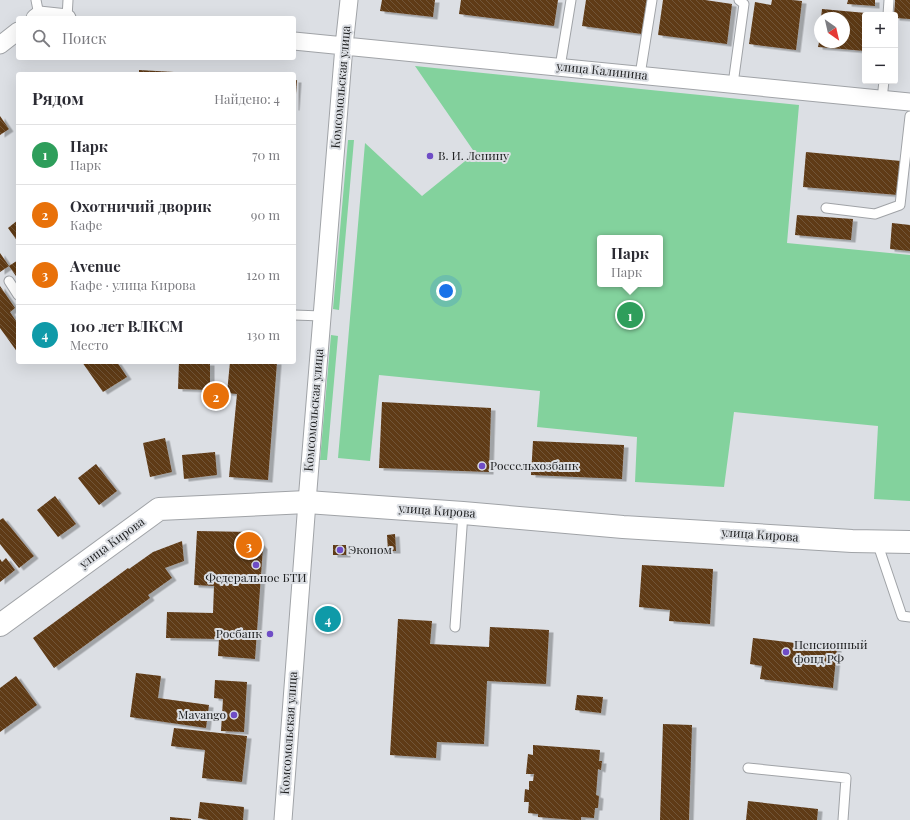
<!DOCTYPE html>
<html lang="ru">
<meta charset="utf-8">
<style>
body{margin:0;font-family:"Playfair Display",serif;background:#f2f2f3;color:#2b2b33}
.controls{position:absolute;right:12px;top:12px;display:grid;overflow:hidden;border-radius:4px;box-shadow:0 4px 16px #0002}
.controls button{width:36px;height:36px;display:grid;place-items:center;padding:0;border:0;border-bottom:1px solid #e1e1e2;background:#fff;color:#2b2b33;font:20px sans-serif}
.compass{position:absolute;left:814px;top:12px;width:36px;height:36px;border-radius:50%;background:#fff;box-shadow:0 4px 16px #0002;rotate:146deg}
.you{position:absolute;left:446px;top:291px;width:14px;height:14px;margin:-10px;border:3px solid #fff;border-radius:50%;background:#1a73e8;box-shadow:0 0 0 6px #1a73e833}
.badge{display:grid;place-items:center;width:26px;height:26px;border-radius:50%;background:#6f4dc6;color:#fff;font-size:13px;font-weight:700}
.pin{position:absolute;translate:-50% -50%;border:2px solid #fff;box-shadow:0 1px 4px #0006}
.popup{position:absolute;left:597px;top:235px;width:66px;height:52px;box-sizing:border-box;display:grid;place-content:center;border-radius:4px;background:#fff;filter:drop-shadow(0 1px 3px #0005);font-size:13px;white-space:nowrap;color:#7c7c81}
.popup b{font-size:15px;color:#2b2b33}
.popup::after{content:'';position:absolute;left:50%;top:100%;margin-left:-8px;border:8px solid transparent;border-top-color:#fff}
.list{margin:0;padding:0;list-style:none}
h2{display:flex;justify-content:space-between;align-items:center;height:52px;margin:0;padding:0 16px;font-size:17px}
h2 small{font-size:13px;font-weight:400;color:#7c7c81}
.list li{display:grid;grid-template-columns:26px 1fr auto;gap:12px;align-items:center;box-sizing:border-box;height:60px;padding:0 16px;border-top:1px solid #e1e1e2}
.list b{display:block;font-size:15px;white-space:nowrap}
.list p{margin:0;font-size:13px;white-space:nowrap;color:#7c7c81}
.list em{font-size:13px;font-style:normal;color:#7c7c81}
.icon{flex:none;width:22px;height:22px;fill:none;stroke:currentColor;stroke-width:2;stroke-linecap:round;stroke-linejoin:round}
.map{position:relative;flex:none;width:910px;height:820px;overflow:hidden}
.search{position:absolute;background:#fff;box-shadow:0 4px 16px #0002;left:16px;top:16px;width:280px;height:44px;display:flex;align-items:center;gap:10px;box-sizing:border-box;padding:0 14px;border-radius:4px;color:#7c7c81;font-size:15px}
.panel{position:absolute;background:#fff;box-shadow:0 4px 16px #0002;left:16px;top:72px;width:280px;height:292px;border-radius:4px}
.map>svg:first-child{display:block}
.green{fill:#83d29d;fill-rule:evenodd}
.building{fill:url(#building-back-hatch);filter:url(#shadow)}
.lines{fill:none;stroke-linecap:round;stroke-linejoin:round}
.lane-casing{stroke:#a0a3a7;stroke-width:11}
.street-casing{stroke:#a0a3a7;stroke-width:19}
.secondary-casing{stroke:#a0a3a7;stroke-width:24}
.lane{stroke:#fff;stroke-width:9}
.street{stroke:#fff;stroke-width:17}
.secondary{stroke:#fff;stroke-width:22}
.poi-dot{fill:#6f4dc6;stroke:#dcdfe4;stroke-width:1.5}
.labels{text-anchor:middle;stroke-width:4;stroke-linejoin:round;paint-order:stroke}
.street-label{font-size:12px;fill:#212223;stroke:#dcdfe4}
.poi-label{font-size:12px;fill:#212223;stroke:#dcdfe4;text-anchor:start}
</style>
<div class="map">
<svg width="910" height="820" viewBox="0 0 910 820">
<defs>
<pattern id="building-back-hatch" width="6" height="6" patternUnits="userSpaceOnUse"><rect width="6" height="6" fill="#5e3a17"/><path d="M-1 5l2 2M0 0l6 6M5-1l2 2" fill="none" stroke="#715438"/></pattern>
<filter id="shadow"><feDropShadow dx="4.5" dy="2.5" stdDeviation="0" flood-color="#0004"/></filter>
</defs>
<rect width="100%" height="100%" fill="#dcdfe4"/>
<path class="green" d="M415,66L799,105L787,243L910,255V501L874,499L878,426L734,412L724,487L635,482L637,437L537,427L540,391L379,375L370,461L338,458L365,143L422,196L475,153ZM600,238H660V284H600Z
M348,140H354L339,310L333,309Z
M331,335L338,336L327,460H320Z"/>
<path class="building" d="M382,0H435L433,17L380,11Z
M461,0H558L554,26L459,14Z
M586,0H647L642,34L582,26Z
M663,0H705L732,4L727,44L658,35Z
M772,0H792L802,1L796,50L749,44L755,2L771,5Z
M848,0H875V6L847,4Z
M895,0H910V19L895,18V15H894Z
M822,9L877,14V15H865V51L818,47L819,42H844V18H821Z
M139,70L174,72V74H139Z
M294,80H297L295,108H294Z
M0,116L9,129L0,135Z
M806,152L901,161L898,195L803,187Z
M797,215L853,219L851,240L795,235Z
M18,220V242L8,228Z
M892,223L910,225V251L890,249Z
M0,253L9,266L0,272Z
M18,260V279L9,266Z
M0,286L15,308L10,312L18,324V353L0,328Z
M82,362H117L127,377L103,392Z
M179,362L210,363V390L178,389Z
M230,362H277L268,480L229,477L237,394L227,393Z
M382,402L491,408L489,472L379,468Z
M165,438L172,472L150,477L143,443Z
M533,441L624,445L622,479L531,475Z
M215,452L217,475L184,479L182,455Z
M96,464L117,491L99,505L78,478Z
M55,496L76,524L58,537L37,510Z
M3,518L34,556L19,568L0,544V520Z
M197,531L251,532L263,547L255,659L218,656L219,639L166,638L167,612L213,613L214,586L194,585Z
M395,534L396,551H388L387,535Z
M182,541L184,561L165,568L172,578L148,595L150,598L54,668L33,638L128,568L129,569L153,552Z
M333,545H346V555H333Z
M6,558L15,570L0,582V559L2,562Z
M642,565L713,569L710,624L669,621L670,610L639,607Z
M398,619L432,621L430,644L489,647L490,627L549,630L546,684L487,681L484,744L437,742L436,758L390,755Z
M753,638L837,648L833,688L760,679L762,666L750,664Z
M136,673L161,676L158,698L209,705L206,728L130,717Z
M16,676L37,705L0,732V688Z
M215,680L247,682L244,732L221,731L223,699L214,698Z
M577,695L603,697L601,713L575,710Z
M663,724L692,725L689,820H660Z
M174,728L247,736L242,782L202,778L205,750L171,746Z
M533,745L600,750L599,761H602L601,770L598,769L596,795L599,796L598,808H595L594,818L581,817V820H574L538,817V814L528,813L529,802H524L525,789L529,790V781H533L534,774H526L528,754L533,755Z
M748,801L818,809L817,820H746Z
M200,802L244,807L243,820H209L198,818Z
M170,817L191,819V820H170Z"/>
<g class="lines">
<defs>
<path id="lane" d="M36,0L39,15
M888,15L889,0
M67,18L68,0
M560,67L571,0
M640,75L652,0
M733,84L744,4L739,0
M882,99L884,81
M826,208L875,214L900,205L910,116
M9,281L18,295
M294,315L322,316
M877,542L902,616L910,617
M455,627L463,513
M748,768L846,778L843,820"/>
<path id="street" d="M35,18L39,15L67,18
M294,41L910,102
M0,45L18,31
M283,820L307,502L344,46L349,0"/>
<path id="secondary" d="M0,625L159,509L307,502L463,513L623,527L852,541L910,542"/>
</defs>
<use href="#lane" class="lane-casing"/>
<use href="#street" class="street-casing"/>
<use href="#secondary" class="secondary-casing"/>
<use href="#lane" class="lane"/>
<use href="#street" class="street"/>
<use href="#secondary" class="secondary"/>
</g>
<g class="poi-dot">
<circle cx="430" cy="156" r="4"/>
<circle cx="482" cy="466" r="4"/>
<circle cx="340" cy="550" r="4"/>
<circle cx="256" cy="565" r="4"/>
<circle cx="270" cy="634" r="4"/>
<circle cx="786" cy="652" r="4"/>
<circle cx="234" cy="715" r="4"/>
</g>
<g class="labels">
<g class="street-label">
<text transform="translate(602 71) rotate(6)" y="4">улица Калинина</text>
<text transform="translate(341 87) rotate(-85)" y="4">Комсомольская улица</text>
<text transform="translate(314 410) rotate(-85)" y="4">Комсомольская улица</text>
<text transform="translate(437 511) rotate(4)" y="4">улица Кирова</text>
<text transform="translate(760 535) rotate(4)" y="4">улица Кирова</text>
<text transform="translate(112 543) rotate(-36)" y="4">улица Кирова</text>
<text transform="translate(289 733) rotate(-86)" y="4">Комсомольская улица</text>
</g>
<g class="poi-label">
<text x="438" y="160">В. И. Ленину</text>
<text x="490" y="470">Россельхозбанк</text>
<text x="348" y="554">Эконом</text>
<text x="256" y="582" text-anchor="middle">Федеральное БТИ</text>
<text x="262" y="638" text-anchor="end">Росбанк</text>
<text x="794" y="649">Пенсионный<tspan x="794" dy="14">фонд РФ</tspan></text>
<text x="226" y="719" text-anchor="end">Mavango</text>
</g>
</g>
</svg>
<div class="controls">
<button>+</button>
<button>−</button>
</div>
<svg class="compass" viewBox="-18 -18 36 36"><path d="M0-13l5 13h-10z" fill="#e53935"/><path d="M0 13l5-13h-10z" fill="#7c7c81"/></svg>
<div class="you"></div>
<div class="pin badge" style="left:630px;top:315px;background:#2e9e5b">1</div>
<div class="popup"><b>Парк</b>Парк</div>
<div class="pin badge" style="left:216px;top:396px;background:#e8710a">2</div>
<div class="pin badge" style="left:249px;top:545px;background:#e8710a">3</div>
<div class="pin badge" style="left:328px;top:619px;background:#0f9aa8">4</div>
<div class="search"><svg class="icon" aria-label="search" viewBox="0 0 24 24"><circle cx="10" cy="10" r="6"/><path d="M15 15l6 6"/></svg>Поиск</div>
<section class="panel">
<h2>Рядом<small>Найдено: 4</small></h2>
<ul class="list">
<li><span class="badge" style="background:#2e9e5b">1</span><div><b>Парк</b><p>Парк</p></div><em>70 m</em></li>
<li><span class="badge" style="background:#e8710a">2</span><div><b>Охотничий дворик</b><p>Кафе</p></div><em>90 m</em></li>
<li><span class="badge" style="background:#e8710a">3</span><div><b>Avenue</b><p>Кафе · улица Кирова</p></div><em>120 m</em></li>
<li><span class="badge" style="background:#0f9aa8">4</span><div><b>100 лет ВЛКСМ</b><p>Место</p></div><em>130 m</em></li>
</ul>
</section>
</div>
